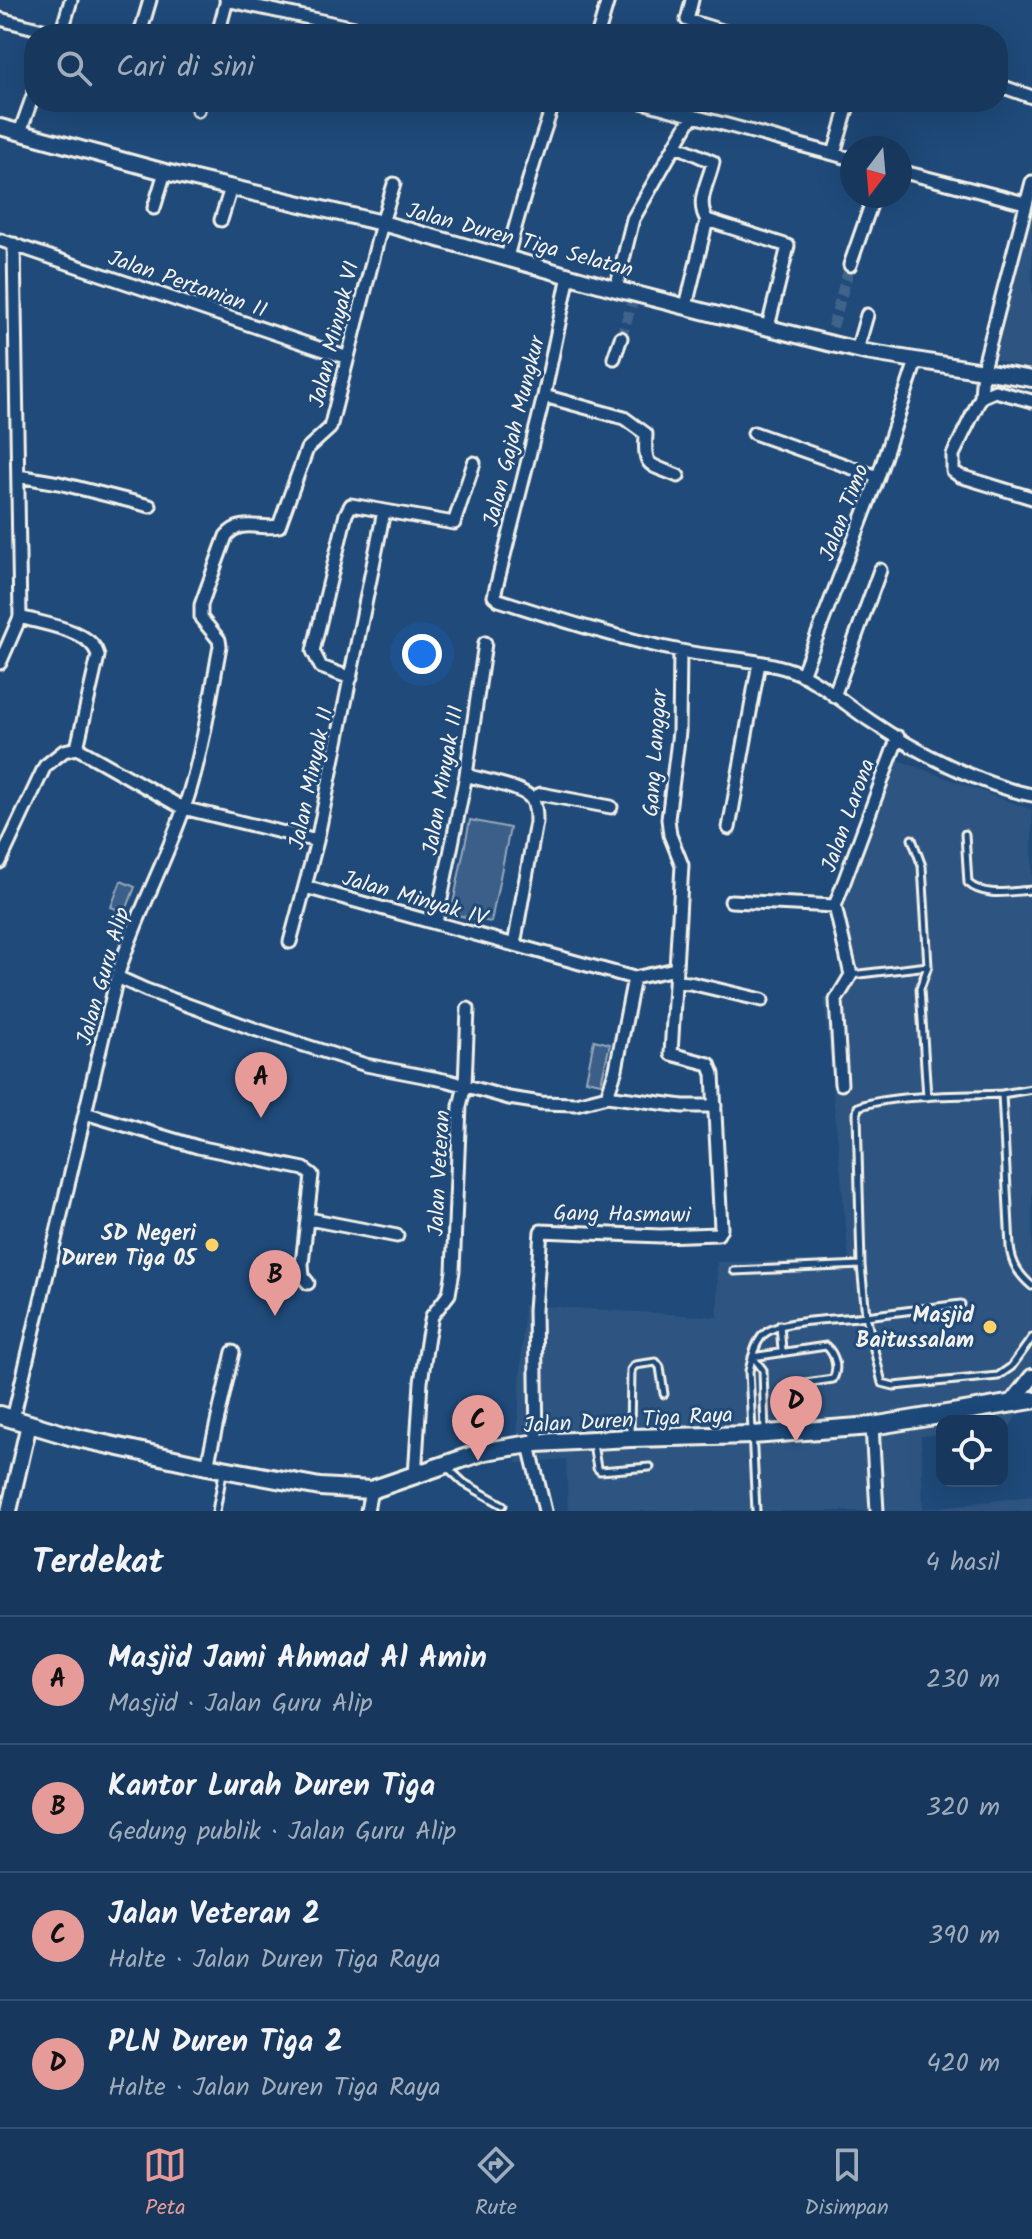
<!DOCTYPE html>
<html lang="id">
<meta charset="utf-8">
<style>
body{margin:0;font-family:Kalam,sans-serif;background:#203f62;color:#f1f3f6}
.controls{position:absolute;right:24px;bottom:24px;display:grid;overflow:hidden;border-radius:16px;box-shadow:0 8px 32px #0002}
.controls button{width:72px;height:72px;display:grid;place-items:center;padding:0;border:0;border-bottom:2px solid #365272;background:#17385c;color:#f1f3f6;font:40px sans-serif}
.compass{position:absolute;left:840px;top:136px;width:72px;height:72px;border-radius:50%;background:#17385c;box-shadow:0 8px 32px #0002;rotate:196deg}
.you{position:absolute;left:422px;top:654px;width:28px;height:28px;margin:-20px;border:6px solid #fff;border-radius:50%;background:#1a73e8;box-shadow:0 0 0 12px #1a73e833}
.badge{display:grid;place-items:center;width:52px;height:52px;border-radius:50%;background:#e69b98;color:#111;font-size:26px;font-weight:700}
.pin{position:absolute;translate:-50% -66px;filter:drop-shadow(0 2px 4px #0008)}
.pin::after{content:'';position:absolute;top:42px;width:28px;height:24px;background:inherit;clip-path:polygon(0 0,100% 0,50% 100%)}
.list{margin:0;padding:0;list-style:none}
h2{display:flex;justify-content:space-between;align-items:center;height:104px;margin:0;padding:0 32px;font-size:34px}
h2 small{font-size:26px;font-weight:400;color:#9eacbb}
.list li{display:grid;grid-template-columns:52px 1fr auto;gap:24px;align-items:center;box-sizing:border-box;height:128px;padding:0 32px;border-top:2px solid #365272}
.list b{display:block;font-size:30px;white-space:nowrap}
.list p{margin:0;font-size:26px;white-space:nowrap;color:#9eacbb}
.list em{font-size:26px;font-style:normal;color:#9eacbb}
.icon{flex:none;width:44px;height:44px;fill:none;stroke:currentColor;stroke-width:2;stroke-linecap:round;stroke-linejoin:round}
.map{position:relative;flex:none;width:1032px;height:1511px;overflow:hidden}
.search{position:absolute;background:#17385c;box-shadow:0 8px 32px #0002;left:24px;right:24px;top:24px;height:88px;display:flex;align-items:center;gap:20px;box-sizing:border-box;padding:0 28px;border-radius:32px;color:#9eacbb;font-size:30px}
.sheet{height:616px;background:#17385c}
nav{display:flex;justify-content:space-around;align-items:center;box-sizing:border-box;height:112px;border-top:2px solid #365272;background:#17385c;font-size:22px;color:#9eacbb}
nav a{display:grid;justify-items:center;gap:4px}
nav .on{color:#e69b98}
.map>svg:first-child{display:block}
.built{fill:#2d5581}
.grass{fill:#3a5f88;stroke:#97a8b8;stroke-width:2}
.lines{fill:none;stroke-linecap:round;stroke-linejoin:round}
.minor-tunnel{stroke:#3f638a;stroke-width:11;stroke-dasharray:11 5.5;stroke-linecap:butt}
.service-casing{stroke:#f4f1e8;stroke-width:11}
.minor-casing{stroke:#f4f1e8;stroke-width:17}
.tertiary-casing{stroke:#f4f1e8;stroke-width:20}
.secondary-casing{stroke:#f4f1e8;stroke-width:22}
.service{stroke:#1f4a7a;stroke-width:5}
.minor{stroke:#1f4a7a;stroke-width:11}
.tertiary{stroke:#1f4a7a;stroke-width:14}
.secondary{stroke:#1f4a7a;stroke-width:16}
.poi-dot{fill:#ffd166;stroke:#1f4a7a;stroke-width:3}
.labels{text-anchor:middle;stroke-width:6;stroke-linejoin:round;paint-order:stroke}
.street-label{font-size:22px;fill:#f4f1e8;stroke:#1f4a7a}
.poi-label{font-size:22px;font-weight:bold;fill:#f4f1e8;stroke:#1f4a7a;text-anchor:end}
</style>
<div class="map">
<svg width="1032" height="1511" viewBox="0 0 1032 1511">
<rect width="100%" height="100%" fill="#1f4a7a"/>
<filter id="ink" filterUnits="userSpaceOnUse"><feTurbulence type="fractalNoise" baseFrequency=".0125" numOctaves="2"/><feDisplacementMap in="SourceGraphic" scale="16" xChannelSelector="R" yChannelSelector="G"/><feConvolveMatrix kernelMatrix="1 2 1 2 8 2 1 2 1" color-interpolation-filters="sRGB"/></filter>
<g filter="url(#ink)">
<path class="built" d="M1032,216V369L991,358Z
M885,755L1032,810V1392L1008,1429L1002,1430V1421H942V1434L921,1436L923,1509L1032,1496V1511H568L566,1459L516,1463L524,1305L718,1317L717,1262L849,1260L824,998L844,983L829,913Z"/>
<path class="grass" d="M470,820L510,828L491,922L451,914Z
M121,881L135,887L125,913L111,907Z
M594,1040L610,1044L601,1083L586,1080Z"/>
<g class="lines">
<path class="minor-tunnel" d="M621,338L633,300
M828,343L850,265"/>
<defs>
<path id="service" d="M965,834L968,883C985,898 1011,891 1032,890
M912,839L922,866L928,966L920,989L927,1097
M851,975L928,966
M1032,1089L1002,1094L1010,1247C1012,1264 1019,1275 1032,1286
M734,1271L861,1265
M961,1304L866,1316L861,1265L857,1113L858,1107C892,1094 963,1096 1002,1094
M780,1325L782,1350
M752,1357L826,1346C835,1354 839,1368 833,1379L792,1385
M753,1357L763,1370L765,1432
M630,1436L631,1370L635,1365L656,1362L660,1367L664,1394
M593,1444L597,1468L600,1471L650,1467
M448,1468L464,1483L503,1505
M216,1511L223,1473
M756,1511L749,1371C752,1358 754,1346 762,1336C778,1318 841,1320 866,1316L882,1383L894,1386L998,1376L1011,1367L1032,1338"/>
<path id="minor" d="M226,0L382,34
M692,0L687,20L732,34
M0,19L58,34
M61,34L71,0
M140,34L150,0
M218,34L227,0
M598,34L608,0
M998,85L1032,97
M642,102L852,159
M198,110L200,102
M20,132L34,93
M677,146L713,162C709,182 695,201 707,220L788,246L768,327
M834,154L849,102
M900,171L1025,203
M154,208L165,172
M221,220L231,188
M0,240L348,358
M507,257C521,205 536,153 554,102
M850,265L874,196
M569,275L544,396L494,596L499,600C558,619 620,639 681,651C720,659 764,658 801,674C826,686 849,707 872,722C913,750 983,786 1032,795
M616,289L633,219L692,116
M686,306L707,220
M857,350L867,315
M614,358L621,338
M544,396L624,418L646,434C644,469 648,463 678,476
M981,397L983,369L1032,182
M1032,401L995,391L981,397L953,455V471L960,476L1032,498
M754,433L878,477
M18,476L59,483L150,506
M20,617C43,624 93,630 98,656L77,748
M0,663L20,617L14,244
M802,675L878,477L916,361
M351,678L321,667L313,651L346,514L351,505L454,523L474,463
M834,696L880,570
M466,775C481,780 519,786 530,797C536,803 536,814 536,822L514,945
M532,798L541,794L611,807
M729,828L759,663
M0,862L45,766L64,751L77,748L183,808L317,841
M305,887L634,978L675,969
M731,901L835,906
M436,923L466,775L485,643
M290,942L317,841L384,511
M117,977L146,990L257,1030L366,1065L449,1081L509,1098L541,1103L576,1104L607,1096L616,1069L634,978
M676,982L690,983L762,1000
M841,1084L836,1000L851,975L835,906L898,737
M607,1096L683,1106H715
M85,1113L198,1147L304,1169L312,1175L302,1264L303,1277L308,1283
M309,1219L397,1236
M13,1419L117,977C136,913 171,853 190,790C204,743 211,694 220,646L219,640L201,618V605L226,536C241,518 259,530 279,526L307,449L330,428L382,223L394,184
M872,1426L877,1511
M537,1443L535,1310L541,1231L660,1236L718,1234L721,1228L713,1074L709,1064L671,1054L682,865L670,835L668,819L679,732L680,651
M529,1445L545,1511
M207,1466L233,1352
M415,1476L421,1382L428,1336L432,1316L449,1294L453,1271L460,1106L465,1085L468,1009
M367,1511L371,1490"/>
<path id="tertiary" d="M0,127L165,172L382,223L616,289L828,343L866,352L1032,379
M1011,1404L1032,1377
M9,1511L29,1424"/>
<path id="secondary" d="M0,1415L73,1437L207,1466L320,1487L371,1490L485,1451L537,1443L631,1438L752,1435L872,1426L1032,1400"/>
</defs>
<use href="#service" class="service-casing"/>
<use href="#minor" class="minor-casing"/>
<use href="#tertiary" class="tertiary-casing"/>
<use href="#secondary" class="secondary-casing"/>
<use href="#service" class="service"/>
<use href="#minor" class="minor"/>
<use href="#tertiary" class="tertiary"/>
<use href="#secondary" class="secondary"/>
</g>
</g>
<g class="poi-dot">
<circle cx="212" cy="1245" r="8"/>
<circle cx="990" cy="1327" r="8"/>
</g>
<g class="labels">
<g class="street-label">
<text transform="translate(520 239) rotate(15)" y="8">Jalan Duren Tiga Selatan</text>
<text transform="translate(188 283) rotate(19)" y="8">Jalan Pertanian II</text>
<text transform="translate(333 334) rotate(-76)" y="8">Jalan Minyak VI</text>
<text transform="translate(513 431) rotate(-76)" y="8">Jalan Gajah Mungkur</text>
<text transform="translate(843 512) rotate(-69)" y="8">Jalan Timo</text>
<text transform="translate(654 753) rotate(-86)" y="8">Gang Langgar</text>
<text transform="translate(310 778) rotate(-78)" y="8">Jalan Minyak II</text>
<text transform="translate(442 780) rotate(-80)" y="8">Jalan Minyak III</text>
<text transform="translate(847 815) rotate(-70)" y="8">Jalan Larona</text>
<text transform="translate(415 897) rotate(16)" y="8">Jalan Minyak IV</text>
<text transform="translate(102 976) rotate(-74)" y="8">Jalan Guru Alip</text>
<text transform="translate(438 1173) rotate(-87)" y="8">Jalan Veteran</text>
<text transform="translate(622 1213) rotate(1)" y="8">Gang Hasmawi</text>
<text transform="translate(628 1419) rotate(-3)" y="8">Jalan Duren Tiga Raya</text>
</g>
<g class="poi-label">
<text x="196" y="1240">SD Negeri<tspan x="196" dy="25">Duren Tiga 05</tspan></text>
<text x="974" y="1322">Masjid<tspan x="974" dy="25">Baitussalam</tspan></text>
</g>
</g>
</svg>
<div class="controls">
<button><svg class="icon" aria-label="locate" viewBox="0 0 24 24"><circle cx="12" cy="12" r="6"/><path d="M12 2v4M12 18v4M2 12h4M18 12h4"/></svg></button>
</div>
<svg class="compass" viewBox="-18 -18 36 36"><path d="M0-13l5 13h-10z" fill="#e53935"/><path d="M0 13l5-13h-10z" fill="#9eacbb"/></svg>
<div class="you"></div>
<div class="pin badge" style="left:261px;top:1118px">A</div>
<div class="pin badge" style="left:275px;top:1316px">B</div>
<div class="pin badge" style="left:478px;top:1461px">C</div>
<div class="pin badge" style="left:796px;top:1442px">D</div>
<div class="search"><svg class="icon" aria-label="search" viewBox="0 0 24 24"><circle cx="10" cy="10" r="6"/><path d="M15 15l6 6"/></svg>Cari di sini</div>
</div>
<section class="sheet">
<h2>Terdekat<small>4 hasil</small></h2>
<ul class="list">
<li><span class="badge">A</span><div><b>Masjid Jami Ahmad Al Amin</b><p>Masjid · Jalan Guru Alip</p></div><em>230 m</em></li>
<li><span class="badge">B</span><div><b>Kantor Lurah Duren Tiga</b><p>Gedung publik · Jalan Guru Alip</p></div><em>320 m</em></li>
<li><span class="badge">C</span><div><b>Jalan Veteran 2</b><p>Halte · Jalan Duren Tiga Raya</p></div><em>390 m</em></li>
<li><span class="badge">D</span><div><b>PLN Duren Tiga 2</b><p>Halte · Jalan Duren Tiga Raya</p></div><em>420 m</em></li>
</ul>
</section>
<nav>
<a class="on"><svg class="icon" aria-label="map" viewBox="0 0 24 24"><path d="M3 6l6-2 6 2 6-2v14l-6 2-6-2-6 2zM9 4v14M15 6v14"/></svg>Peta</a>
<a><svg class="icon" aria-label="directions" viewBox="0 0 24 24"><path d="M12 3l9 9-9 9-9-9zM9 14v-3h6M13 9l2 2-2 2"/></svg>Rute</a>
<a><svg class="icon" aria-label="saved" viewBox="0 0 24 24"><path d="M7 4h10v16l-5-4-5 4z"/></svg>Disimpan</a>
</nav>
